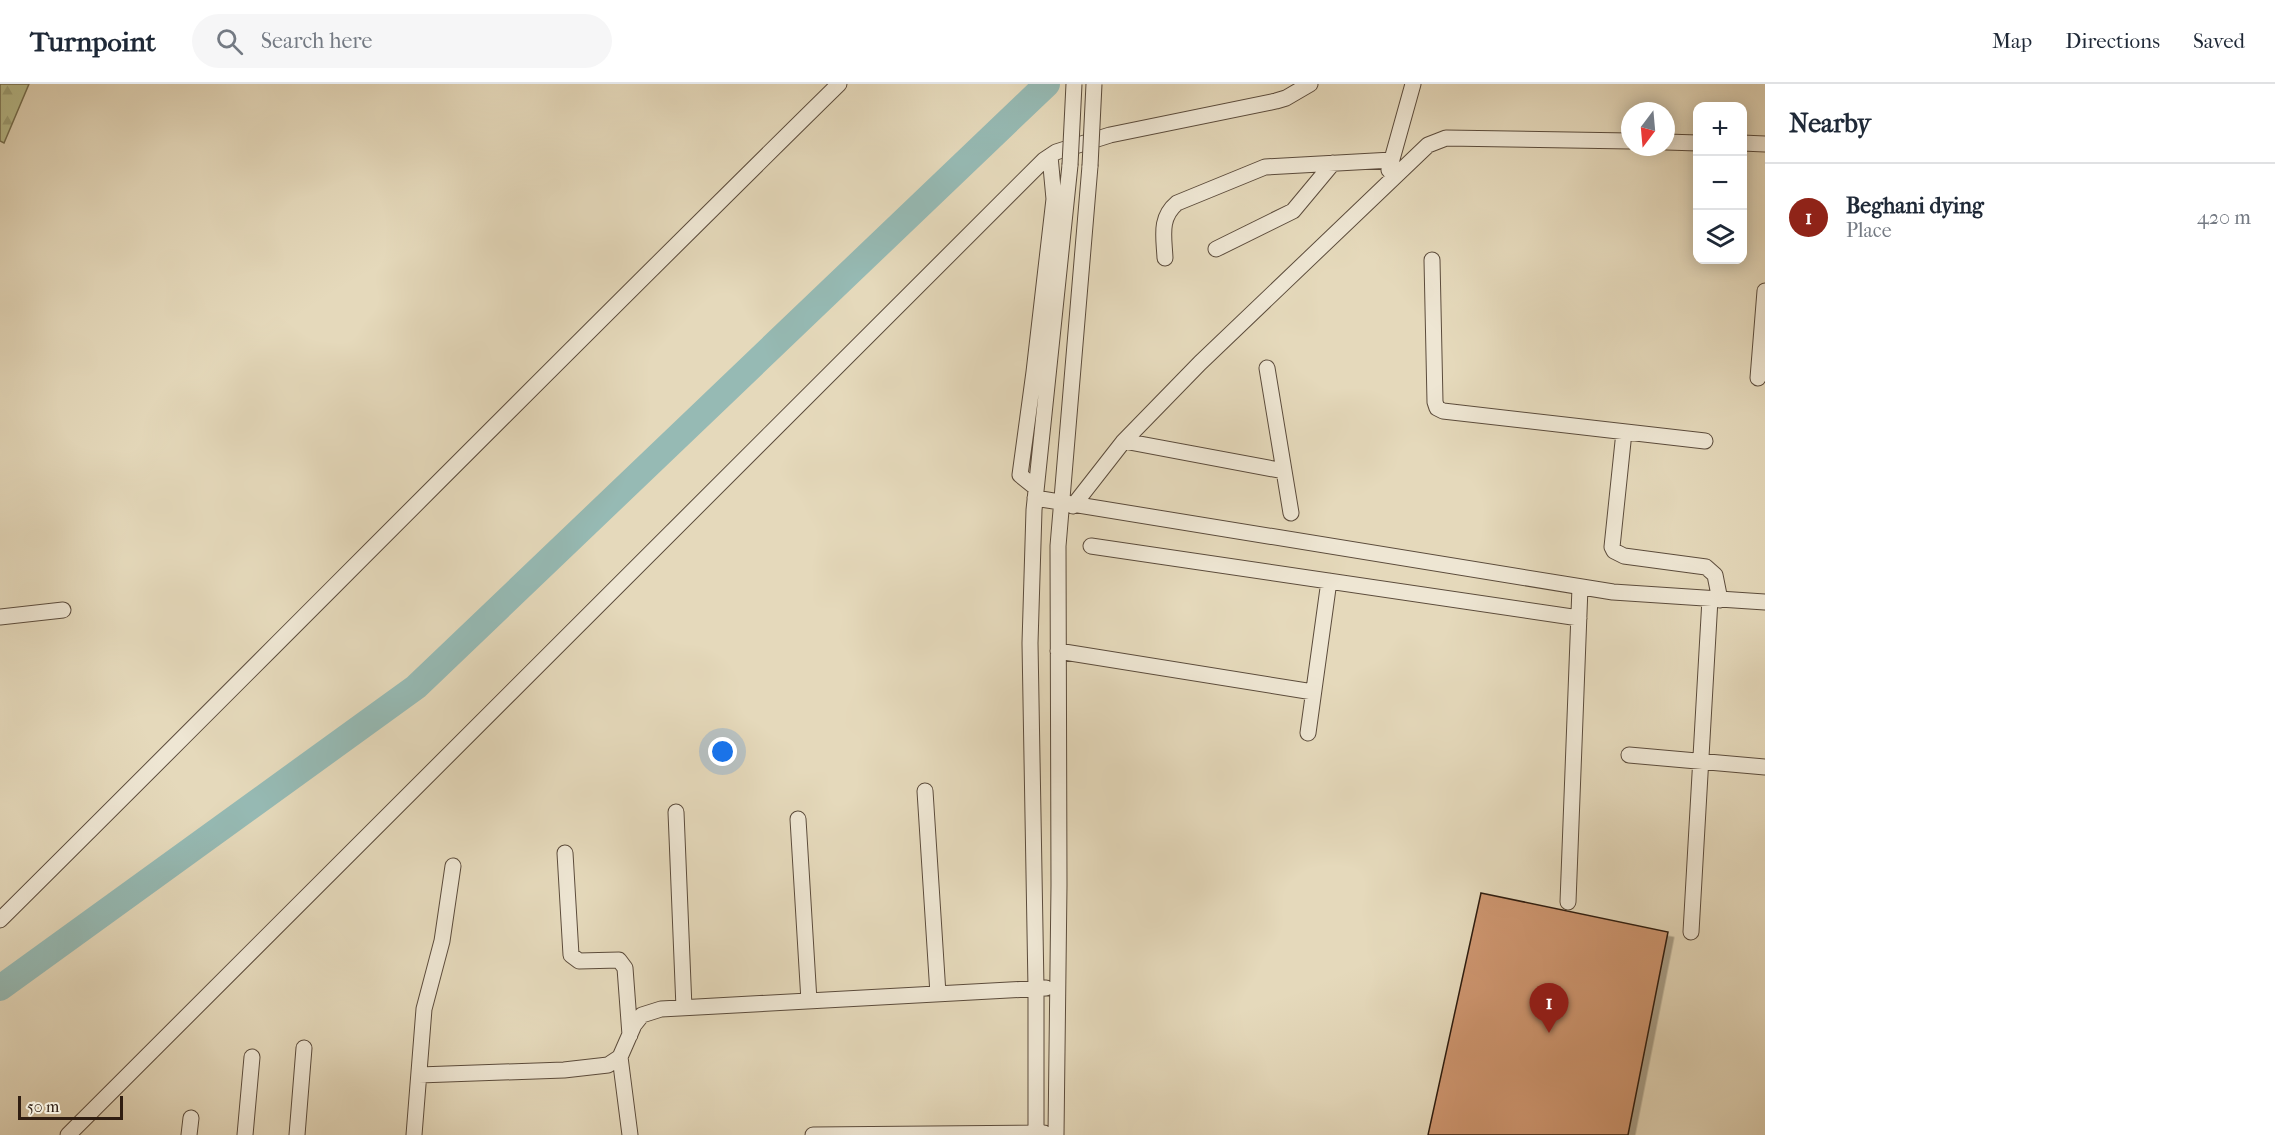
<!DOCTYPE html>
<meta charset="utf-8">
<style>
body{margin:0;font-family:"IM FELL French Canon",serif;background:#f6f6f7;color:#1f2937}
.controls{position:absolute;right:18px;top:18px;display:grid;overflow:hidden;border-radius:12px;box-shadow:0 3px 15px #0003}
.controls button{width:54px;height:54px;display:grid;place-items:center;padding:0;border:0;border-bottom:2px solid #e0e1e3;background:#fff;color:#1f2937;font:30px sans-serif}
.compass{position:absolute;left:1621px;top:18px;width:54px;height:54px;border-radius:50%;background:#fff;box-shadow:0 3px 15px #0003;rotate:196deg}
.scale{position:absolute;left:18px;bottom:15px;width:105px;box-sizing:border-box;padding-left:6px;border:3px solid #2f1d11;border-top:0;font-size:16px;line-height:21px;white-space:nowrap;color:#2f1d11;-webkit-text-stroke:4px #eee6d3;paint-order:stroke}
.you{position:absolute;left:723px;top:668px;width:21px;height:21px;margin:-15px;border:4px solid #fff;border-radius:50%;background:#1a73e8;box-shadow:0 0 0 9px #1a73e833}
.badge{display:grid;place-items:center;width:39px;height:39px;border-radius:50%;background:#8f2418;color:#fff;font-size:20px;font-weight:700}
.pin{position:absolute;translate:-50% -50px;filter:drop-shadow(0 2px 3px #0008)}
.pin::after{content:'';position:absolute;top:32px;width:21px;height:18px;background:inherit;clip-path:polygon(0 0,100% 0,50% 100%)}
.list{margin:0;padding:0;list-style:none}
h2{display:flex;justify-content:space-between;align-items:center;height:78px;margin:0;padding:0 24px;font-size:26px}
h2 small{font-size:20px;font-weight:400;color:#747a83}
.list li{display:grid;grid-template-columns:39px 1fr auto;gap:18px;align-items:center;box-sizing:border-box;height:108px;padding:0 24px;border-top:2px solid #e0e1e3}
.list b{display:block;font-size:22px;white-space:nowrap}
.list p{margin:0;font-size:20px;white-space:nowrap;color:#747a83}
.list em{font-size:20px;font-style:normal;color:#747a83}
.icon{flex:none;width:33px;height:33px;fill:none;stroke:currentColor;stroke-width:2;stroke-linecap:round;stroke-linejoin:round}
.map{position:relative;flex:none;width:1765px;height:1051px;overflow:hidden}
header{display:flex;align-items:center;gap:36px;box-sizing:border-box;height:84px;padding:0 30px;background:#fff;border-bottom:2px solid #e0e1e3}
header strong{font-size:28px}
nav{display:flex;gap:33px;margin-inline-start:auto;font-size:21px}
.search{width:420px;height:54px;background:#f6f6f7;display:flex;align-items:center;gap:15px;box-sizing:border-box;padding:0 21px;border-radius:33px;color:#747a83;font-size:22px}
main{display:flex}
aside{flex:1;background:#fff}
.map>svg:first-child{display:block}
.forest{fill:url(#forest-firs);stroke:#746e4f;stroke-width:1.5}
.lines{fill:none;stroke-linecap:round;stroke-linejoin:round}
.river{stroke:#96bab4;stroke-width:26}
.building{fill:#ce9670;stroke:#2f1d11;stroke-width:1.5;filter:url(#shadow)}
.minor-casing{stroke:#5c4c3c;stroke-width:17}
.minor{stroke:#eee6d3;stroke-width:15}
.minor-bridge-casing{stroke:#5c4c3c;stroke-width:17;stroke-linecap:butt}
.minor-bridge{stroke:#eee6d3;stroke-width:15}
</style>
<header>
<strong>Turnpoint</strong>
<div class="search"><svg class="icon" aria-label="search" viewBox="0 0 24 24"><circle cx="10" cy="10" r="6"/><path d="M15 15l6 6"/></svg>Search here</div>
<nav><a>Map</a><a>Directions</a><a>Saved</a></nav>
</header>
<main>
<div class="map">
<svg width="1765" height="1051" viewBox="0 0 1765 1051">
<defs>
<pattern id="forest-firs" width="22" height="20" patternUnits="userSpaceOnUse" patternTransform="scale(1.5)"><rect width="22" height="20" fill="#b9be8d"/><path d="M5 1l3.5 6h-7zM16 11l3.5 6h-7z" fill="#9fa379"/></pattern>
<filter id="shadow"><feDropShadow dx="5.5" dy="5.5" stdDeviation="0" flood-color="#0004"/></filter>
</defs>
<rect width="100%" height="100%" fill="#e5d9bb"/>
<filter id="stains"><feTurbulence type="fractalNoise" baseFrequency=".00333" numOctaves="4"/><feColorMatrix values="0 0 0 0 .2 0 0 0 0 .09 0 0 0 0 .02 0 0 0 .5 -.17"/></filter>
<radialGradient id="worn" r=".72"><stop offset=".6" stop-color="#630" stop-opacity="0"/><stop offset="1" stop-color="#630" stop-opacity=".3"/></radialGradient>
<path class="forest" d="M0,0H29L4,59L0,57Z"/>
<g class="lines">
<path class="river" d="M0,904L416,603L1047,0"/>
</g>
<path class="building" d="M1481,809L1668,848L1628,1051H1428Z"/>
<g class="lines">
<defs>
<path id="minor" d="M1666,58L1698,59
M1742,59L1765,60
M1389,86L1413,0
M1216,165L1293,127L1333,79
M1165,174C1164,153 1159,134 1177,119L1265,83L1392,76
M1432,176L1435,318L1437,324L1443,327L1705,357
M1267,284L1291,429
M1758,294L1765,207
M1624,348L1612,463L1614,467L1624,472L1706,483L1715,491L1720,516
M1124,357L1284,387
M1036,404L1020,391L1034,288L1054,115L1050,72
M1035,414L1613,508L1765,518
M1073,422L1123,358L1200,279L1428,61L1446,54L1630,57
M1091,462L1579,534
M0,533L63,526
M1058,567L1313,608
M1308,649L1329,497
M1629,671L1765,683
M925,707L938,910
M676,728L684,924
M798,735L809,917
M565,769L571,871L579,877L619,876L625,884L630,951
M1568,818L1580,503
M0,836C280,558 557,277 839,0
M1691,848L1710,515
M620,973L630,1051
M419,991L564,986L608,981L620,973L634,941L642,931L661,925L1046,904
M68,1051L1044,76L1056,68L1110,51L1276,17L1286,14L1310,0
M189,1051L191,1034
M245,1051L252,973
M297,1051L304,964
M414,1051L424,925L442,857L453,782
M813,1051L1044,1049
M1036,1051V904L1030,559L1034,426L1070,81
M1056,1051L1059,801L1058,462L1090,82"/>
</defs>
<use href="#minor" class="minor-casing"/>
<use href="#minor" class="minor"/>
<defs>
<path id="minor-bridge" d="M1070,81L1074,0
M1090,82L1094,0"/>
</defs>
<use href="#minor-bridge" class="minor-bridge-casing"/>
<use href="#minor-bridge" class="minor-bridge"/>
</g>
<rect width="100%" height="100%" filter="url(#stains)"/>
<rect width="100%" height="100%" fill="url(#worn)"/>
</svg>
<div class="controls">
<button>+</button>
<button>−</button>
<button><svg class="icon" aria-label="layers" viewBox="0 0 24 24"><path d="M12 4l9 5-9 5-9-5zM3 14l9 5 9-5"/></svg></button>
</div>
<svg class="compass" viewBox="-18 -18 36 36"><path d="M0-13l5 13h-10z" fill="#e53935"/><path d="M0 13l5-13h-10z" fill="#747a83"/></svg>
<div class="scale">50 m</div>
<div class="you"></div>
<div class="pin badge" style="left:1549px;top:949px">1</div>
</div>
<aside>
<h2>Nearby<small></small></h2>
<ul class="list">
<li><span class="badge">1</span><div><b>Beghani dying</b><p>Place</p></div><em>420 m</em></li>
</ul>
</aside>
</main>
